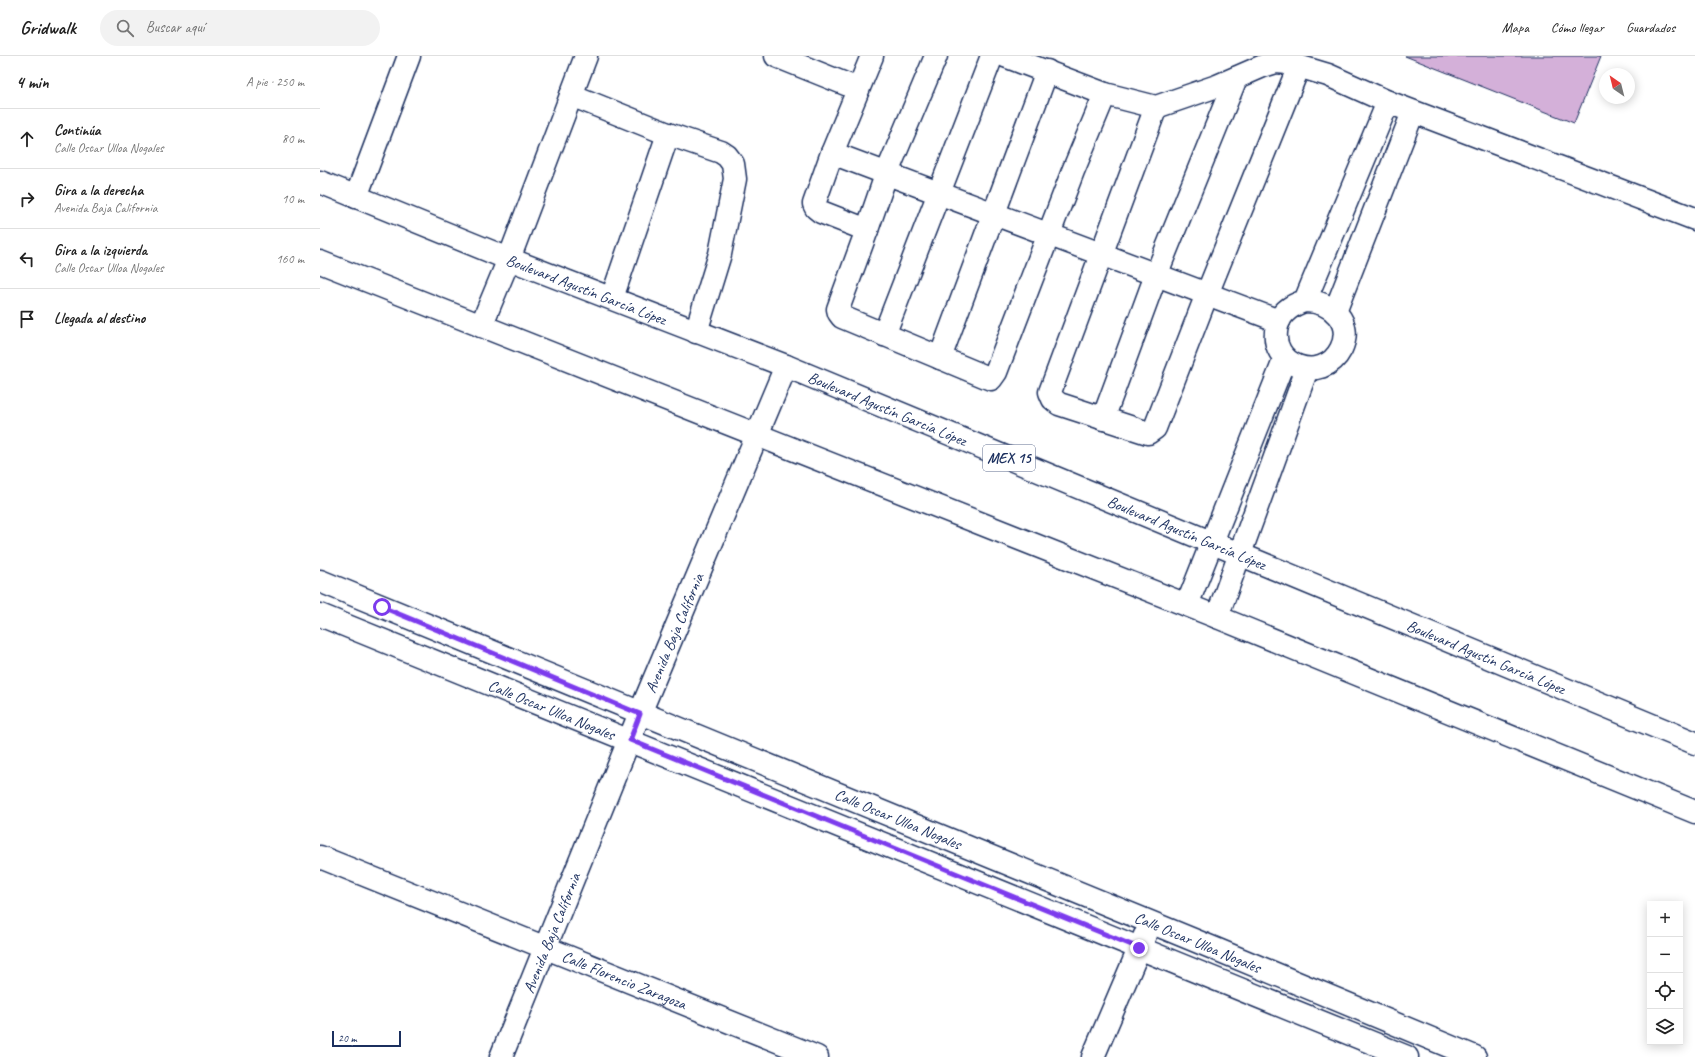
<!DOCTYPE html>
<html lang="es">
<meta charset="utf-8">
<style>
body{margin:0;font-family:Caveat,sans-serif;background:#f2f2f2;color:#222}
.controls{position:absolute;right:12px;bottom:12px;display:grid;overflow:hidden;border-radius:0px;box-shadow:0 2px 10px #0003}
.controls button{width:36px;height:36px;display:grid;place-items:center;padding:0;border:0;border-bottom:1px solid #e0e0e0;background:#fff;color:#222;font:20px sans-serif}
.compass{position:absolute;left:1279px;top:12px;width:36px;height:36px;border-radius:50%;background:#fff;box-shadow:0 2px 10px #0003;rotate:325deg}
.scale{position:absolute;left:12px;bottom:10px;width:69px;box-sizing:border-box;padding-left:4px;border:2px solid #1b2f5e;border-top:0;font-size:11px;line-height:14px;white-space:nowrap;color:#1b2f5e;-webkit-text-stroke:3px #fff;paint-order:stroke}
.stop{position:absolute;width:12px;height:12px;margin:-9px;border:3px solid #7c3aed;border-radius:50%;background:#fff}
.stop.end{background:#7c3aed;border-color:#fff;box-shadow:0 1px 4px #0008}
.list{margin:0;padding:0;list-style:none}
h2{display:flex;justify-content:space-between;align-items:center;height:52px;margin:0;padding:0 16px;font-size:17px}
h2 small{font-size:13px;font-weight:400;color:#767676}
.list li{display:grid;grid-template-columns:26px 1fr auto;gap:12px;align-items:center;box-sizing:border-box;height:60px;padding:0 16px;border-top:1px solid #e0e0e0}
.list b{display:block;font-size:15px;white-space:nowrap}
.list p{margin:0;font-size:13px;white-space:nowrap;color:#767676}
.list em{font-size:13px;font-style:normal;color:#767676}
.icon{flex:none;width:22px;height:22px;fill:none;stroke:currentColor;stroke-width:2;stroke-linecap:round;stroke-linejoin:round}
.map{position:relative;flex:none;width:1375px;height:1001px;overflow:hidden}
header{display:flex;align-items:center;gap:24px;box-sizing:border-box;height:56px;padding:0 20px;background:#fff;border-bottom:1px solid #e0e0e0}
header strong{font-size:19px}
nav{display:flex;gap:22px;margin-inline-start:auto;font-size:14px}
.search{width:280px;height:36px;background:#f2f2f2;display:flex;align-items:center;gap:10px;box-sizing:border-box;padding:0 14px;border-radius:22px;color:#767676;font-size:15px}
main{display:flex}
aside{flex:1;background:#fff}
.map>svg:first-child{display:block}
.building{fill:#d4b0d9;stroke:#1b2f5e}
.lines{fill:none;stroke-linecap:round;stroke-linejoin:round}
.minor-casing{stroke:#1b2f5e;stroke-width:25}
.major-casing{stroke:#1b2f5e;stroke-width:25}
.minor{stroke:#fff;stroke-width:22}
.major{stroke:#fff;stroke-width:22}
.route{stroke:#7c3aed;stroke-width:5}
.labels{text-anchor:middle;stroke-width:3.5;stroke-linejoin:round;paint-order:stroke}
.shield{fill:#fff;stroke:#5f6d8e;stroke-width:1}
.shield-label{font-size:15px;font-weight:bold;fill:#1b2f5e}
.street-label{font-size:16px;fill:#1b2f5e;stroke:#fff}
</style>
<header>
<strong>Gridwalk</strong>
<div class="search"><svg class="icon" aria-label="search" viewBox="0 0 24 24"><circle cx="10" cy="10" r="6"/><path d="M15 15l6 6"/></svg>Buscar aquí</div>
<nav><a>Mapa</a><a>Cómo llegar</a><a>Guardados</a></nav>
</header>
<main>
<aside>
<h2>4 min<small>A pie · 250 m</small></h2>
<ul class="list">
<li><svg class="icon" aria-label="ahead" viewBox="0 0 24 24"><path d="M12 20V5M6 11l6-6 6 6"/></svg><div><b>Continúa</b><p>Calle Oscar Ulloa Nogales</p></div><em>80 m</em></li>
<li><svg class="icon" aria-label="right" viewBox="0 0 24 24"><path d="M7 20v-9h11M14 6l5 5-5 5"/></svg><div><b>Gira a la derecha</b><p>Avenida Baja California</p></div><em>10 m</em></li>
<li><svg class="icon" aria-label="left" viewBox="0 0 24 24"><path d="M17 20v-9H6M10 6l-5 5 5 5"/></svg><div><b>Gira a la izquierda</b><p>Calle Oscar Ulloa Nogales</p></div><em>160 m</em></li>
<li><svg class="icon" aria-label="arrive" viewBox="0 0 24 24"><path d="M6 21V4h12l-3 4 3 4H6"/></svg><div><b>Llegada al destino</b></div></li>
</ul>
</aside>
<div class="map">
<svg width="1375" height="1001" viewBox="0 0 1375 1001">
<rect width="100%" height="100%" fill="#fff"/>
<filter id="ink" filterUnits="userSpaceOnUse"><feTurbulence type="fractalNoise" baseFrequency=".025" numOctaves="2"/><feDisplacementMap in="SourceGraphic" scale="8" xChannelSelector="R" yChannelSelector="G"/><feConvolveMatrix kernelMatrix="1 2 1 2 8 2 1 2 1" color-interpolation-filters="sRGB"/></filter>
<g filter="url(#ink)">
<path class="building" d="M1085,0H1281L1254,67Z"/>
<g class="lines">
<defs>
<g id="minor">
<path d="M456,0L538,33"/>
<path d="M552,0L512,97L959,265"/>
<path d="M785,38L836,51L897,30L943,10L956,6L968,7L1008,19L1068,46L1375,163"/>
<path d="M251,39L348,78"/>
<path d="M836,51L730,336L733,343L739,348L828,377L835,372L887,238L979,10"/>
<path d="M512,97L494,148L496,152L501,156L547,174L566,119L616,0"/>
<path d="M36,141L89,0"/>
<path d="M547,174L518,253L519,257L522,261L671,323L676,316L753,115L785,38L685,0"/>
<path d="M292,242L348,78L401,96L407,100L413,108L415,123L400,198L376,276"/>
<path d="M985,245C1011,245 1034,266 1021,293C1002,330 947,310 957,270C961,256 971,249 985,245L1068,46"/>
<path d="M1015,256L1093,56"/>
<path d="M161,270L189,203L266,0"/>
<path d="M564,279L672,0"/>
<path d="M620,302L727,15"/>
<path d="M783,363L836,219L916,22"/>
<path id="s1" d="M0,525C385,684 771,840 1155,1001"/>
<path d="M867,549L965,302"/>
<path id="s2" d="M0,559L1087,1001"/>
<path d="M897,561L987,313"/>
<path id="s3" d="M0,801L497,1001"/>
<path id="s4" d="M181,1001L320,657L466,310"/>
<path d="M773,1001L825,879"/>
</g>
<g id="major">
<path id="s5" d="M0,126L189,203L466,310L1375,687"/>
<path d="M0,206L897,561L1375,756"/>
</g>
</defs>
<use href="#minor" class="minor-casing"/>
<use href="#major" class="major-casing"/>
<use href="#minor" class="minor"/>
<use href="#major" class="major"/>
</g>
</g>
<g class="lines" filter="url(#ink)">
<path class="route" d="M62,551L320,658L310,684L819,892"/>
</g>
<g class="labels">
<rect class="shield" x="663" y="389" width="52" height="26" rx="3"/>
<g class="shield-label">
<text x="689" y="407">MEX 15</text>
</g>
<g class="street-label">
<text dy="6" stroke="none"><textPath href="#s5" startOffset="287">Boulevard Agustín García López</textPath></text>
<text dy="6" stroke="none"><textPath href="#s5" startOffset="611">Boulevard Agustín García López</textPath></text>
<text dy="6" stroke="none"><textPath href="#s5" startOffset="935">Boulevard Agustín García López</textPath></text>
<text dy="6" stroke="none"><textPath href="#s4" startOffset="458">Avenida Baja California</textPath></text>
<text dy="6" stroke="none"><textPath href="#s5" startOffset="1259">Boulevard Agustín García López</textPath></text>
<text dy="6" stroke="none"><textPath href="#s2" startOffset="250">Calle Oscar Ulloa Nogales</textPath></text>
<text dy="6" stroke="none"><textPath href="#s1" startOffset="625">Calle Oscar Ulloa Nogales</textPath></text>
<text dy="6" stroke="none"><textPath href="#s4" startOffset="134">Avenida Baja California</textPath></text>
<text dy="6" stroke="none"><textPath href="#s1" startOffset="949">Calle Oscar Ulloa Nogales</textPath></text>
<text dy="6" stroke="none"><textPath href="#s3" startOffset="328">Calle Florencio Zaragoza</textPath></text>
</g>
</g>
</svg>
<div class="controls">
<button>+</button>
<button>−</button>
<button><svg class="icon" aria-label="locate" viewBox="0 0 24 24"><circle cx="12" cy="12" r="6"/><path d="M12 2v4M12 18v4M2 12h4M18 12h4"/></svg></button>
<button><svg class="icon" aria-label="layers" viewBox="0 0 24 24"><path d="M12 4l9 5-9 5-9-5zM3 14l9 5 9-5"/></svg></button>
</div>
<svg class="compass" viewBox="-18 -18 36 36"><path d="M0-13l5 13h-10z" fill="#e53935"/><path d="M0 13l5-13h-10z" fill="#767676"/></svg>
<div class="scale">20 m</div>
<div class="stop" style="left:62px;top:551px"></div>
<div class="stop end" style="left:819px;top:892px"></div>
</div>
</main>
